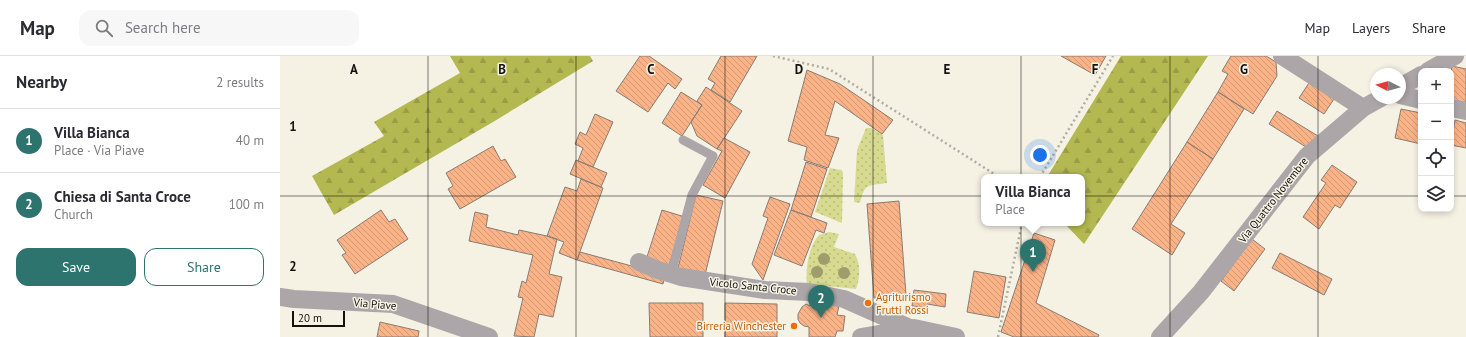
<!DOCTYPE html>
<meta charset="utf-8">
<style>
body{margin:0;font-family:"PT Sans",sans-serif;background:#f7f7f7;color:#2b2b33}
.controls{position:absolute;right:12px;top:12px;display:grid;overflow:hidden;border-radius:8px;box-shadow:0 2px 6px #0003}
.controls button{width:36px;height:36px;display:grid;place-items:center;padding:0;border:0;border-bottom:1px solid #e1e1e2;background:#fff;color:#2b2b33;font:20px sans-serif}
.compass{position:absolute;left:1090px;top:12px;width:36px;height:36px;border-radius:50%;background:#fff;box-shadow:0 2px 6px #0003;rotate:276deg}
.scale{position:absolute;left:12px;bottom:10px;width:53px;box-sizing:border-box;padding-left:4px;border:2px solid #13120d;border-top:0;font-size:11px;line-height:14px;white-space:nowrap;color:#13120d;-webkit-text-stroke:3px #f5f2e4;paint-order:stroke}
.you{position:absolute;left:760px;top:99px;width:14px;height:14px;margin:-10px;border:3px solid #fff;border-radius:50%;background:#1a73e8;box-shadow:0 0 0 6px #1a73e833}
.badge{display:grid;place-items:center;width:26px;height:26px;border-radius:50%;background:#2c746d;color:#fff;font-size:13px;font-weight:700}
.pin{position:absolute;translate:-50% -33px;filter:drop-shadow(0 1px 2px #0008)}
.pin::after{content:'';position:absolute;top:21px;width:14px;height:12px;background:inherit;clip-path:polygon(0 0,100% 0,50% 100%)}
.popup{position:absolute;left:701px;top:118px;width:104px;height:52px;box-sizing:border-box;display:grid;place-content:center;border-radius:8px;background:#fff;filter:drop-shadow(0 1px 3px #0005);font-size:13px;white-space:nowrap;color:#7c7c81}
.popup b{font-size:15px;color:#2b2b33}
.popup::after{content:'';position:absolute;left:50%;top:100%;margin-left:-8px;border:8px solid transparent;border-top-color:#fff}
.list{margin:0;padding:0;list-style:none}
h2{display:flex;justify-content:space-between;align-items:center;height:52px;margin:0;padding:0 16px;font-size:17px}
h2 small{font-size:13px;font-weight:400;color:#7c7c81}
.list li{display:grid;grid-template-columns:26px 1fr auto;gap:12px;align-items:center;box-sizing:border-box;height:64px;padding:0 16px;border-top:1px solid #e1e1e2}
.list b{display:block;font-size:15px;white-space:nowrap}
.list p{margin:0;font-size:13px;white-space:nowrap;color:#7c7c81}
.list em{font-size:13px;font-style:normal;color:#7c7c81}
.actions{display:flex;gap:8px;padding:12px 16px}
.actions a{flex:1;padding:9px 0;border:1px solid #2c746d;border-radius:12px;text-align:center;font-size:14px;color:#2c746d}
.actions .main{background:#2c746d;color:#fff}
.icon{flex:none;width:22px;height:22px;fill:none;stroke:currentColor;stroke-width:2;stroke-linecap:round;stroke-linejoin:round}
.map{position:relative;flex:none;width:1186px;height:281px;overflow:hidden}
header{display:flex;align-items:center;gap:24px;box-sizing:border-box;height:56px;padding:0 20px;background:#fff;border-bottom:1px solid #e1e1e2}
header strong{font-size:19px}
nav{display:flex;gap:22px;margin-inline-start:auto;font-size:14px}
.search{width:280px;height:36px;background:#f7f7f7;display:flex;align-items:center;gap:10px;box-sizing:border-box;padding:0 14px;border-radius:12px;color:#7c7c81;font-size:15px}
main{display:flex}
aside{flex:1;background:#fff}
.map>svg:first-child{display:block}
.grass{fill:url(#grass-dots)}
.forest{fill:url(#forest-firs)}
.building{fill:url(#building-back-hatch);stroke:#897c75}
.lines{fill:none;stroke-linecap:round;stroke-linejoin:round}
.path{stroke:#afaca1;stroke-width:2.5;stroke-dasharray:2 3;stroke-linecap:butt}
.lane{stroke:#ada6a9;stroke-width:9}
.street{stroke:#ada6a9;stroke-width:18}
.tree{fill:#9e9d6b}
.grid{fill:none;stroke:#13120d;stroke-width:1;stroke-opacity:0.55}
.food-dot{fill:#e8710a;stroke:#f5f2e4;stroke-width:1.5}
.labels{text-anchor:middle;stroke-width:3;stroke-linejoin:round;paint-order:stroke}
.street-label{font-size:11px;fill:#13120d;stroke:#f5f2e4}
.food-label{font-size:11px;fill:#c56008;stroke:#f5f2e4;text-anchor:start}
.grid-label{font-size:13px;text-anchor:middle;font-weight:bold;fill:#13120d;stroke:#f5f2e4;stroke-width:3;stroke-linejoin:round;paint-order:stroke}
</style>
<header>
<strong>Map</strong>
<div class="search"><svg class="icon" aria-label="search" viewBox="0 0 24 24"><circle cx="10" cy="10" r="6"/><path d="M15 15l6 6"/></svg>Search here</div>
<nav><a>Map</a><a>Layers</a><a>Share</a></nav>
</header>
<main>
<aside>
<h2>Nearby<small>2 results</small></h2>
<ul class="list">
<li><span class="badge">1</span><div><b>Villa Bianca</b><p>Place · Via Piave</p></div><em>40 m</em></li>
<li><span class="badge">2</span><div><b>Chiesa di Santa Croce</b><p>Church</p></div><em>100 m</em></li>
</ul>
<div class="actions"><a class="main">Save</a><a>Share</a></div>
</aside>
<div class="map">
<svg width="1186" height="281" viewBox="0 0 1186 281">
<defs>
<pattern id="grass-dots" width="8" height="8" patternUnits="userSpaceOnUse"><rect width="8" height="8" fill="#d6db90"/><path d="M2 2h.1M6 6h.1" fill="none" stroke="#b7bb7b" stroke-width="1.8" stroke-linecap="round"/></pattern>
<pattern id="forest-firs" width="22" height="20" patternUnits="userSpaceOnUse"><rect width="22" height="20" fill="#b4b851"/><path d="M5 1l3.5 6h-7zM16 11l3.5 6h-7z" fill="#9a9d45"/></pattern>
<pattern id="building-back-hatch" width="6" height="6" patternUnits="userSpaceOnUse"><rect width="6" height="6" fill="#fab287"/><path d="M-1 5l2 2M0 0l6 6M5-1l2 2" fill="none" stroke="#d59873"/></pattern>
</defs>
<rect width="100%" height="100%" fill="#f5f2e4"/>
<path class="grass" d="M586,72H591L603,79L607,127C587,130 585,127 580,147L574,146L577,94Z
M550,112L561,114L563,116L562,167L535,156Z
M549,176L559,178L554,191L575,198C581,208 580,223 576,233L527,228C525,213 529,190 539,179Z"/>
<path class="forest" d="M170,0H310L313,5L213,66L54,159L32,120L104,80L94,66L180,17Z
M841,0H928L804,188L784,167H802V121H767Z"/>
<path class="building" d="M360,0H369L402,23L395,33L388,27L368,56L336,35Z
M441,0H477L450,46L431,34L435,27L428,23Z
M781,0H826L815,19Z
M951,0H986L996,6L997,20L973,58L938,36L948,18L942,15Z
M1172,10L1186,13V48L1171,44V16Z
M527,14L560,28L613,64L602,78L555,45L545,79L559,82L548,112L524,104L527,91L508,85Z
M1029,27L1054,43L1044,58L1019,42Z
M426,31L462,55L437,93L417,80L411,66L422,49L417,45Z
M401,36L422,49L402,80L382,67Z
M938,36L964,53L933,103L907,86Z
M1121,53L1141,57V88L1115,82Z
M997,55L1038,80L1026,91L989,68Z
M315,58L333,66L313,111L298,105L303,92L295,88L300,76L306,79Z
M1175,64L1186,67V92L1171,89Z
M444,82L470,96L445,142L423,129L442,95L437,93Z
M907,86L933,103L891,168L905,177L892,199L852,173Z
M213,90L221,105L225,103L236,121L180,153L168,133L173,130L166,117Z
M296,104L327,117L321,131L290,118Z
M526,106L547,113L531,161L511,154Z
M1052,109L1077,126L1060,152L1055,149L1039,173L1023,161L1046,127L1041,124Z
M301,123L323,132L297,204L279,197L284,186L267,180L285,131L297,135Z
M416,139L443,145L425,219L398,212Z
M490,141L510,148L483,224L472,208L488,162L483,160Z
M619,145L626,239L594,242L587,148Z
M101,154L109,166L115,163L128,183L75,218L62,199L66,197L57,184Z
M382,154L405,161L388,212L366,204Z
M511,154L547,167L544,177L536,174L522,210L494,199Z
M195,156L208,159L206,171L238,179L239,174L267,180L277,183L269,218L282,221L273,261L259,258L254,281L234,280L243,242L238,241L242,225L246,227L253,199L189,185Z
M754,177L775,184L756,247L819,279L818,281H734L721,276Z
M972,183L985,193L954,235L941,225Z
M300,196L385,219L383,228L297,204Z
M1000,197L1052,223L1044,239L992,212Z
M694,215L726,221L719,262L687,256Z
M634,234L666,238L665,251L647,248V252L632,250Z
M531,240L560,245L557,259L565,260L563,275H557L555,281H529V271L524,270L520,267L518,263V258L522,251L526,248L530,250Z
M369,247H423V281H370Z
M445,247L497,248V281H445Z
M100,266L139,275L138,281H97Z"/>
<g class="lines">
<path class="path" d="M493,0L549,13L719,121
M760,121L833,0
M718,281L742,167"/>
<path class="lane" d="M391,218L412,139L433,100L403,84"/>
<path class="street" d="M1002,0L1083,52
M1148,15L1175,0
M1120,31L1141,19
M1120,39L1141,44
M1171,52L1186,55
M359,206L378,214L401,221L485,234L529,236L564,243L632,273
M0,241L14,243L113,248L209,281
M581,281L634,272L676,281
M880,281L921,236L1027,100L1083,52L1101,42"/>
</g>
<g class="tree">
<circle cx="544" cy="203" r="6"/>
<circle cx="537" cy="216" r="6"/>
<circle cx="564" cy="217" r="6"/>
</g>
<path class="grid" d="M148,0V281M296,0V281M445,0V281M593,0V281M741,0V281M890,0V281M1038,0V281M0,140H1141M1171,140H1186"/>
<g class="food-dot">
<circle cx="588" cy="247" r="4"/>
<circle cx="514" cy="270" r="4"/>
</g>
<g class="labels">
<g class="street-label">
<text transform="translate(993 144) rotate(-52)" y="4">Via Quattro Novembre</text>
<text transform="translate(473 230) rotate(6)" y="4">Vicolo Santa Croce</text>
<text transform="translate(95 248) rotate(5)" y="4">Via Piave</text>
</g>
<g class="food-label">
<text x="596" y="245">Agriturismo<tspan x="596" dy="13">Frutti Rossi</tspan></text>
<text x="506" y="274" text-anchor="end">Birreria Winchester</text>
</g>
</g>
<g class="grid-label">
<text x="74" y="18">A</text>
<text x="222" y="18">B</text>
<text x="371" y="18">C</text>
<text x="519" y="18">D</text>
<text x="667" y="18">E</text>
<text x="815" y="18">F</text>
<text x="964" y="18">G</text>
<text x="13" y="75">1</text>
<text x="13" y="215">2</text>
</g>
</svg>
<div class="controls">
<button>+</button>
<button>−</button>
<button><svg class="icon" aria-label="locate" viewBox="0 0 24 24"><circle cx="12" cy="12" r="6"/><path d="M12 2v4M12 18v4M2 12h4M18 12h4"/></svg></button>
<button><svg class="icon" aria-label="layers" viewBox="0 0 24 24"><path d="M12 4l9 5-9 5-9-5zM3 14l9 5 9-5"/></svg></button>
</div>
<svg class="compass" viewBox="-18 -18 36 36"><path d="M0-13l5 13h-10z" fill="#e53935"/><path d="M0 13l5-13h-10z" fill="#7c7c81"/></svg>
<div class="scale">20 m</div>
<div class="you"></div>
<div class="pin badge" style="left:753px;top:216px">1</div>
<div class="popup"><b>Villa Bianca</b>Place</div>
<div class="pin badge" style="left:541px;top:262px">2</div>
</div>
</main>
